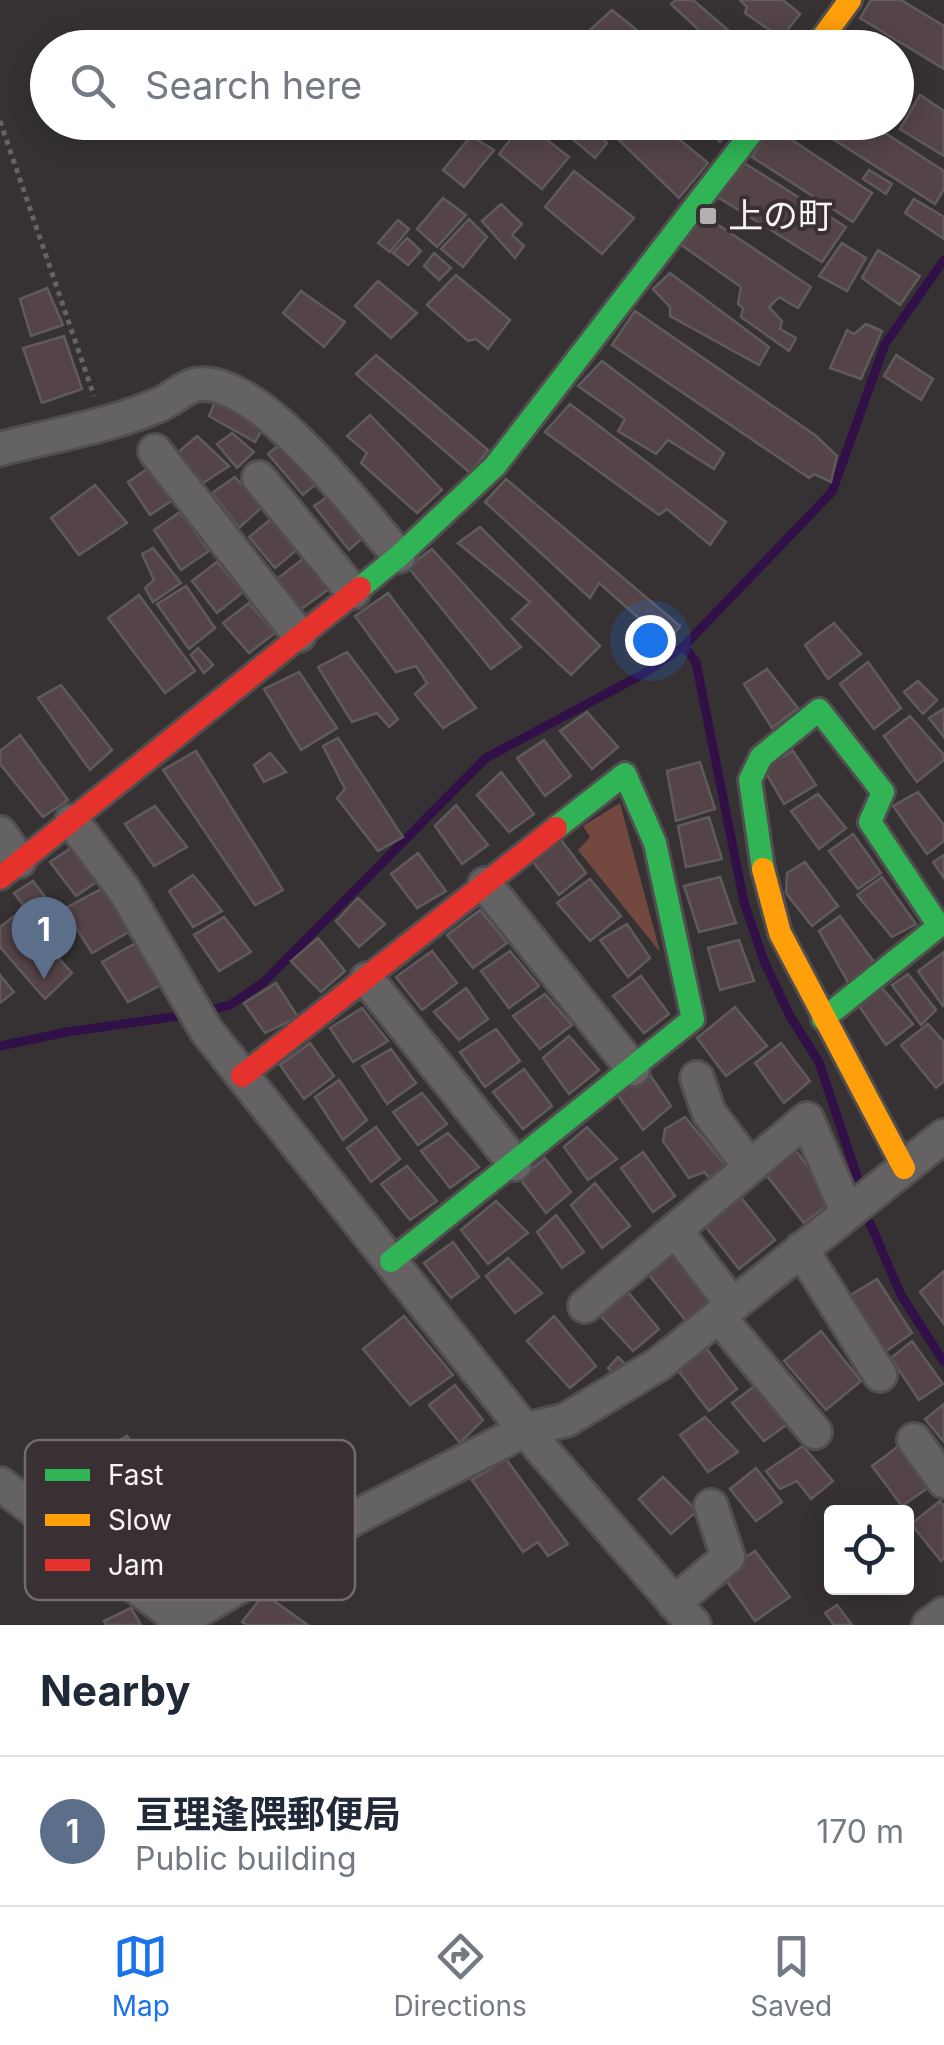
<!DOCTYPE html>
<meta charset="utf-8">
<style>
body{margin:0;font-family:Inter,"Noto Sans JP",sans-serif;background:#f2f2f3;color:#1f2937}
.controls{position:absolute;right:30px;bottom:30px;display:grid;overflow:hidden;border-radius:10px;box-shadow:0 5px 25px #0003}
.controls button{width:90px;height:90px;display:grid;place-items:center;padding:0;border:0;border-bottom:2px solid #e0e1e3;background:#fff;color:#1f2937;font:50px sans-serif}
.you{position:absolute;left:650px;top:640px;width:35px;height:35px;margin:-25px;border:8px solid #fff;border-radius:50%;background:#1a73e8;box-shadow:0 0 0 15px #1a73e833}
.badge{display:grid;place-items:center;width:65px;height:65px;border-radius:50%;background:#1a73e8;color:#fff;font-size:32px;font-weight:700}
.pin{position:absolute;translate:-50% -82px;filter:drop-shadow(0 2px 5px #0008)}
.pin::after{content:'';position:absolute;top:52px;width:35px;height:30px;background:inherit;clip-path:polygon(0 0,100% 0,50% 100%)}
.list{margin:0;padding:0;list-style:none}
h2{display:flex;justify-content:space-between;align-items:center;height:130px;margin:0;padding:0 40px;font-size:42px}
h2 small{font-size:32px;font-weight:400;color:#747a83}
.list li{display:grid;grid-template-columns:65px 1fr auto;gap:30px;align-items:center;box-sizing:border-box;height:150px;padding:0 40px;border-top:2px solid #e0e1e3}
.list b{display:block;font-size:38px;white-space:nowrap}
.list p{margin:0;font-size:32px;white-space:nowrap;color:#747a83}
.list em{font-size:32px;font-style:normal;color:#747a83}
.icon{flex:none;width:55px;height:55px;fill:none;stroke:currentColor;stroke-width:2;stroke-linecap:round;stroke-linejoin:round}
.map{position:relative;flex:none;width:944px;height:1625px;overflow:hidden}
.search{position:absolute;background:#fff;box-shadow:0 5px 25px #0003;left:30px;right:30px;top:30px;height:110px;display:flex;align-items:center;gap:25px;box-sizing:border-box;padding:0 35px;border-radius:55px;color:#747a83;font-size:38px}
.sheet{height:280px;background:#fff}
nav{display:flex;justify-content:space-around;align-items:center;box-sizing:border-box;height:140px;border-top:2px solid #e0e1e3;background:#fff;font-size:28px;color:#747a83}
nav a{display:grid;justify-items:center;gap:5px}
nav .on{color:#1a73e8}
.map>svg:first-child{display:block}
.green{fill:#73483e}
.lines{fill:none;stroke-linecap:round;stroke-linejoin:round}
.stream{stroke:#311047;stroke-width:9}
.building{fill:#544447;stroke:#5f5b5d;stroke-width:2.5}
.street-casing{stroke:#524e4f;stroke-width:38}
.fast-casing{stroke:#524e4f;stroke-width:28}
.slow-casing{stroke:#524e4f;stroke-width:28}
.jam-casing{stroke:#524e4f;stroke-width:28}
.path{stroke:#666364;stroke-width:5;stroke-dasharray:5 5;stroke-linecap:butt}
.street{stroke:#656263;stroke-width:32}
.fast{stroke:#30b455;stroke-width:22}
.slow{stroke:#ff9f0a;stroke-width:22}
.jam{stroke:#e5322d;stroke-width:22}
.poi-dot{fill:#b4afb1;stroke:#383033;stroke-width:4}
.labels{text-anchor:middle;stroke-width:8;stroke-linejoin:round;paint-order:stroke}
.poi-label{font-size:35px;fill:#f8f3f5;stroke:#383033;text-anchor:start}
.key{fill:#383033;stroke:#726a6d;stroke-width:2.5}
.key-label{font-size:28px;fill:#f8f3f5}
</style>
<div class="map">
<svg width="944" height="1625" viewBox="0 0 944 1625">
<rect width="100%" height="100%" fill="#363234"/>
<path class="green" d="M620,803L660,952L578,850L590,837L583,826Z"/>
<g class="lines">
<path class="stream" d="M684,646L832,492L885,344L944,260
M210,1010L230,1005L264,982L486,758L643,674L684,646L696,662L744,902L764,961L790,1016L819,1062L858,1179
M0,1046L67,1032L179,1016
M870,1223L901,1295L944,1362"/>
</g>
<path class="building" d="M676,0H693L749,48H705L696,40L700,31L671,4Z
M740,0H783L800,14L781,38L745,13L747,7Z
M871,0H901L944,26V69L860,18Z
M612,10L659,48H582L576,43Z
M920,95L944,111V156L900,129Z
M524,122L569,157L542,189L499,154Z
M560,122H582L607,143L595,158L557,126Z
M600,122H658L708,163L679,198Z
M698,122H737L720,142Z
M806,122H868L944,171V189L935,204Z
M771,126L872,193L853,222L752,157Z
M471,136L494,150L464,187L443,170Z
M744,163L846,227L822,262L716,196Z
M869,170L892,184L886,194L863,179Z
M574,171L634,218L602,254L545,207Z
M443,198L466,215L437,247L417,229Z
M914,199L944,217V239L905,213Z
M501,204L522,224L512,235L524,246L515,258L482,221Z
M702,214L811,287L798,308L779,297L769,307L782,321L780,329L796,338L789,351L741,317L743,308L738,304L741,287L680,244Z
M469,219L487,237L463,267L441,249Z
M398,220L409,229L390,252L378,243Z
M407,238L421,251L408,265L393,253Z
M842,243L866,258L847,291L819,276Z
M878,250L920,276L900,305L862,278Z
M434,253L451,268L439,280L424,266Z
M670,273L769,347L759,365L670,316V307L653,289Z
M456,275L510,320L488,349L476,339L468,341L427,305Z
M378,281L417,313L391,338L355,306Z
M47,288L63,325L31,336L20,299Z
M301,291L345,322L324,347L283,313Z
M635,311L815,435L837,456L831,482L814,474L809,478L612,345Z
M866,324L882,331L861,379L830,368L847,330L854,334Z
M64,336L82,389L42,403L23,348Z
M376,355L488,450L470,473L356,374Z
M896,355L933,379L921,400L884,376Z
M602,361L724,453L714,469L668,440L656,454L618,431L625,419L578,386Z
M218,395L267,421L255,442L209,416Z
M570,404L726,522L710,545L667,509L659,515L545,432Z
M370,415L442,490L417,513L361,463L367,453L347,436Z
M232,433L254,452L237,468L217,444Z
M197,436L229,466L200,485L175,455Z
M285,440L322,479L303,495L268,454Z
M150,467L176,498L150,515L128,482Z
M235,477L262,507L239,528L212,493Z
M506,479L680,626L667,643L599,583L590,598L485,502Z
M95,485L127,523L79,555L51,518Z
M333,493L367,534L349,550L314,506Z
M180,512L209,551L181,570L154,530Z
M270,520L298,549L275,568L249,537Z
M480,527L600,646L571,675L512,619L530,602L458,543Z
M153,548L181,583L153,602L145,588L154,580L142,554Z
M432,549L521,647L491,669L408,567Z
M304,558L329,589L300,610L277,579Z
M217,562L243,592L217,613L192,581Z
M186,586L215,628L189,649L157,604Z
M388,593L476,708L443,728L415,694L427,683L416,666L396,672L355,616Z
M139,595L195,671L165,693L108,618Z
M249,603L275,633L249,653L223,623Z
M834,623L861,654L828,679L805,645Z
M198,648L213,665L204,673L191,655Z
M347,652L398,719L389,727L377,713L352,722L318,667Z
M868,662L901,708L874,729L840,684Z
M767,669L798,708L772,728L744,684Z
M299,672L337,728L301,750L264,689Z
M918,681L937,700L923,714L904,692Z
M61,685L112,750L90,770L38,698Z
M943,709L944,710V737L929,718Z
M587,712L618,747L592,769L560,731Z
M910,716L944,755V760L917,782L884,736Z
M20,735L68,800L43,817L0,764V751Z
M338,738L403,837L378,851L337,798L345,789L323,746Z
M544,740L571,776L545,796L517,758Z
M196,751L283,890L255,905L163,770Z
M793,751L816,785L784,804L763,768Z
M270,753L286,772L264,782L254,765Z
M700,762L715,809L676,821L667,771Z
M501,772L534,814L509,832L477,795Z
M918,792L944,825V841L927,854L893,806Z
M818,794L846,828L819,849L791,811Z
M456,805L488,845L462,864L435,826Z
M155,806L187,847L154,866L125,824Z
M709,817L722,859L686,867L678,826Z
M853,834L881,873L858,889L829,851Z
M559,837L586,873L559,895L530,858Z
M71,848L98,881L76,896L50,862Z
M418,853L446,891L417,908L391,874Z
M944,855V878L933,862Z
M805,862L838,906L812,926L786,893L787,873Z
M193,875L222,911L193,927L169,891Z
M720,877L736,923L699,932L684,886Z
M882,877L916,924L892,937L857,895Z
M590,879L621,916L590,941L557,903Z
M33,881L62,919L45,933L14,893Z
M103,888L132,930L92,953L64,909Z
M358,898L385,924L359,947L336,921Z
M480,910L507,943L473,968L447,935Z
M18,913L72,973L45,999L0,947V927Z
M840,916L877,966L849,984L819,931Z
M224,917L251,952L219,971L194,935Z
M627,924L650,958L628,977L600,940Z
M318,938L345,971L321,992L291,961Z
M739,940L754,981L720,990L708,948Z
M136,943L163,984L128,1002L102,962Z
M432,951L457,983L422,1010L396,977Z
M510,951L539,986L509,1008L481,971Z
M944,952V1005L943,1006L918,971Z
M908,974L936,1010L921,1025L892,985Z
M0,975L14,992L0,1003Z
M641,976L669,1014L644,1033L613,996Z
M276,983L298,1017L265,1033L244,1003Z
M466,988L488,1019L459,1040L434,1012Z
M882,988L913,1024L886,1045L859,1006Z
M545,994L572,1025L540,1049L513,1016Z
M735,1007L767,1046L726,1076L697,1038Z
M362,1008L388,1041L353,1062L330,1028Z
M928,1024L944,1042V1081L936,1088L901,1045Z
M496,1029L520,1061L485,1087L460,1052Z
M569,1036L599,1070L569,1094L543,1058Z
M310,1043L334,1076L304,1099L280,1065Z
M781,1043L810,1081L784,1103L755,1063Z
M391,1049L416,1083L387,1104L362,1066Z
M524,1069L552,1106L523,1129L493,1092Z
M648,1072L671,1106L643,1130L617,1094Z
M339,1080L367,1120L343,1140L315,1097Z
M422,1093L447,1124L418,1145L393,1112Z
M685,1117L731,1172L717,1186L704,1172L689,1178L663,1141L665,1129Z
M376,1127L400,1159L371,1182L347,1148Z
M587,1127L617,1159L588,1180L564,1147Z
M448,1133L479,1167L450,1188L421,1151Z
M794,1148L833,1201L804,1223L763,1171Z
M643,1152L675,1196L653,1212L621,1168Z
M545,1158L571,1192L546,1213L520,1179Z
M407,1166L437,1201L410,1220L381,1184Z
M595,1183L630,1226L602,1248L571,1205Z
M739,1195L775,1240L739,1269L702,1222Z
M496,1201L528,1233L488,1264L461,1230Z
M556,1215L584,1252L562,1268L537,1232Z
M453,1242L479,1277L451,1298L424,1263Z
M672,1248L712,1299L686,1321L645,1270Z
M508,1258L542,1293L515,1313L486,1276Z
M944,1271V1324L920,1292Z
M877,1279L912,1333L885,1352L849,1296Z
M622,1285L659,1329L633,1351L595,1310Z
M404,1316L453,1375L410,1405L363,1349Z
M554,1316L596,1366L570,1388L527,1341Z
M821,1331L861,1381L826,1410L784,1361Z
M912,1341L943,1384L919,1400L891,1358Z
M707,1349L737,1389L709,1411L677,1369Z
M618,1357L633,1372L621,1382L608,1368Z
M455,1385L483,1420L460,1443L429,1405Z
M756,1385L789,1423L764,1441L732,1403Z
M944,1404V1442L925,1419Z
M705,1417L738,1452L708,1472L680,1435Z
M127,1436L156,1478L123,1497L98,1453Z
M900,1445L932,1485L902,1506L872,1466Z
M803,1446L833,1481L811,1499L797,1481L780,1489L766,1471Z
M506,1459L568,1544L548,1556L538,1542L523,1552L472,1480Z
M756,1468L782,1502L756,1521L730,1489Z
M663,1477L697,1511L671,1534L639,1499Z
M940,1501L944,1506V1558L941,1561L911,1524Z
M755,1551L790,1597L755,1621L721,1573Z
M264,1594L308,1625H247L242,1622Z
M837,1605L852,1625H834L825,1613Z
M131,1608L141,1625H106L104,1621Z"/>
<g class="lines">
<defs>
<path id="street" d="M0,449C53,435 111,426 161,404C172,399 183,388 195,385C256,371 361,513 399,556
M155,451L299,635
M259,478L353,592
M72,821L124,890L206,1030L525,1430L694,1625
M0,833L19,861
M485,884L633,1069
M367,979L515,1164
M750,1167L807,1119L847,1212
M675,1230L732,1304
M801,1249L880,1375
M585,1306L750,1167L709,1113L697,1078
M718,1316L815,1432
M914,1440L944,1481
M0,1484L187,1625
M674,1603L728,1557L711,1506
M174,1625L356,1517L525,1430L566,1420L659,1364L944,1136
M929,1625L944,1614"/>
<path id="fast" d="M360,588L399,556L495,466L760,122
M763,869L750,780L761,757L819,710L883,792L870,822L939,926L823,1019
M391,1261L693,1019L655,843L625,774L556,828"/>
<path id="slow" d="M815,48L850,0
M763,869L780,933L904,1168"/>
<path id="jam" d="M0,878L360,588
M242,1076L556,828"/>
</defs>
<use href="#street" class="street-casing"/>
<use href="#fast" class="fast-casing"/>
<use href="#slow" class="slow-casing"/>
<use href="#jam" class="jam-casing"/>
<path class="path" d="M0,121L94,396"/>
<use href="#street" class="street"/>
<use href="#fast" class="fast"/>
<use href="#slow" class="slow"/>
<use href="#jam" class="jam"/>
</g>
<rect class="poi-dot" x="698" y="206" width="20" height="20" rx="5"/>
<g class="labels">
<g class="poi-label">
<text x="728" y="228">上の町</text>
</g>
</g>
<rect x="25" y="1440" width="330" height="160" rx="15" class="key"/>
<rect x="45" y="1469" width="45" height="12" fill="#30b455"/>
<rect x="45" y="1514" width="45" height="12" fill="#ff9f0a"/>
<rect x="45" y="1559" width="45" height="12" fill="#e5322d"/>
<g class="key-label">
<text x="108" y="1485">Fast</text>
<text x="108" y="1530">Slow</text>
<text x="108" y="1575">Jam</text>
</g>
</svg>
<div class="controls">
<button><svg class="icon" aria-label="locate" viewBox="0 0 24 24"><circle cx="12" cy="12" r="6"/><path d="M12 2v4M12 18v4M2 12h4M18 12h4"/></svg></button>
</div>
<div class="you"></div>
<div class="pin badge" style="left:44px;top:979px;background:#5c6f8a">1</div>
<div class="search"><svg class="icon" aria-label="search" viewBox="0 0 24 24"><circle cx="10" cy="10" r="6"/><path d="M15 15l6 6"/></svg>Search here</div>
</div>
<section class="sheet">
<h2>Nearby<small></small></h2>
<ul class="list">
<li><span class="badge" style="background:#5c6f8a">1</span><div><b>亘理逢隈郵便局</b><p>Public building</p></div><em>170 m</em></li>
</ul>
</section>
<nav>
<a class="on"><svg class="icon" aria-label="map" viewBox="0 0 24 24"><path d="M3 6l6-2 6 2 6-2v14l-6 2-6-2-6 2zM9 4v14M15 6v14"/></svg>Map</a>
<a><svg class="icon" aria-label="directions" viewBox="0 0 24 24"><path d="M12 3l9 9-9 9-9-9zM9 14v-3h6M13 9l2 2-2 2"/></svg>Directions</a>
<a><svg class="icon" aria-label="saved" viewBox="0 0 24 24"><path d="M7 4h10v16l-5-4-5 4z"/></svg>Saved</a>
</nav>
